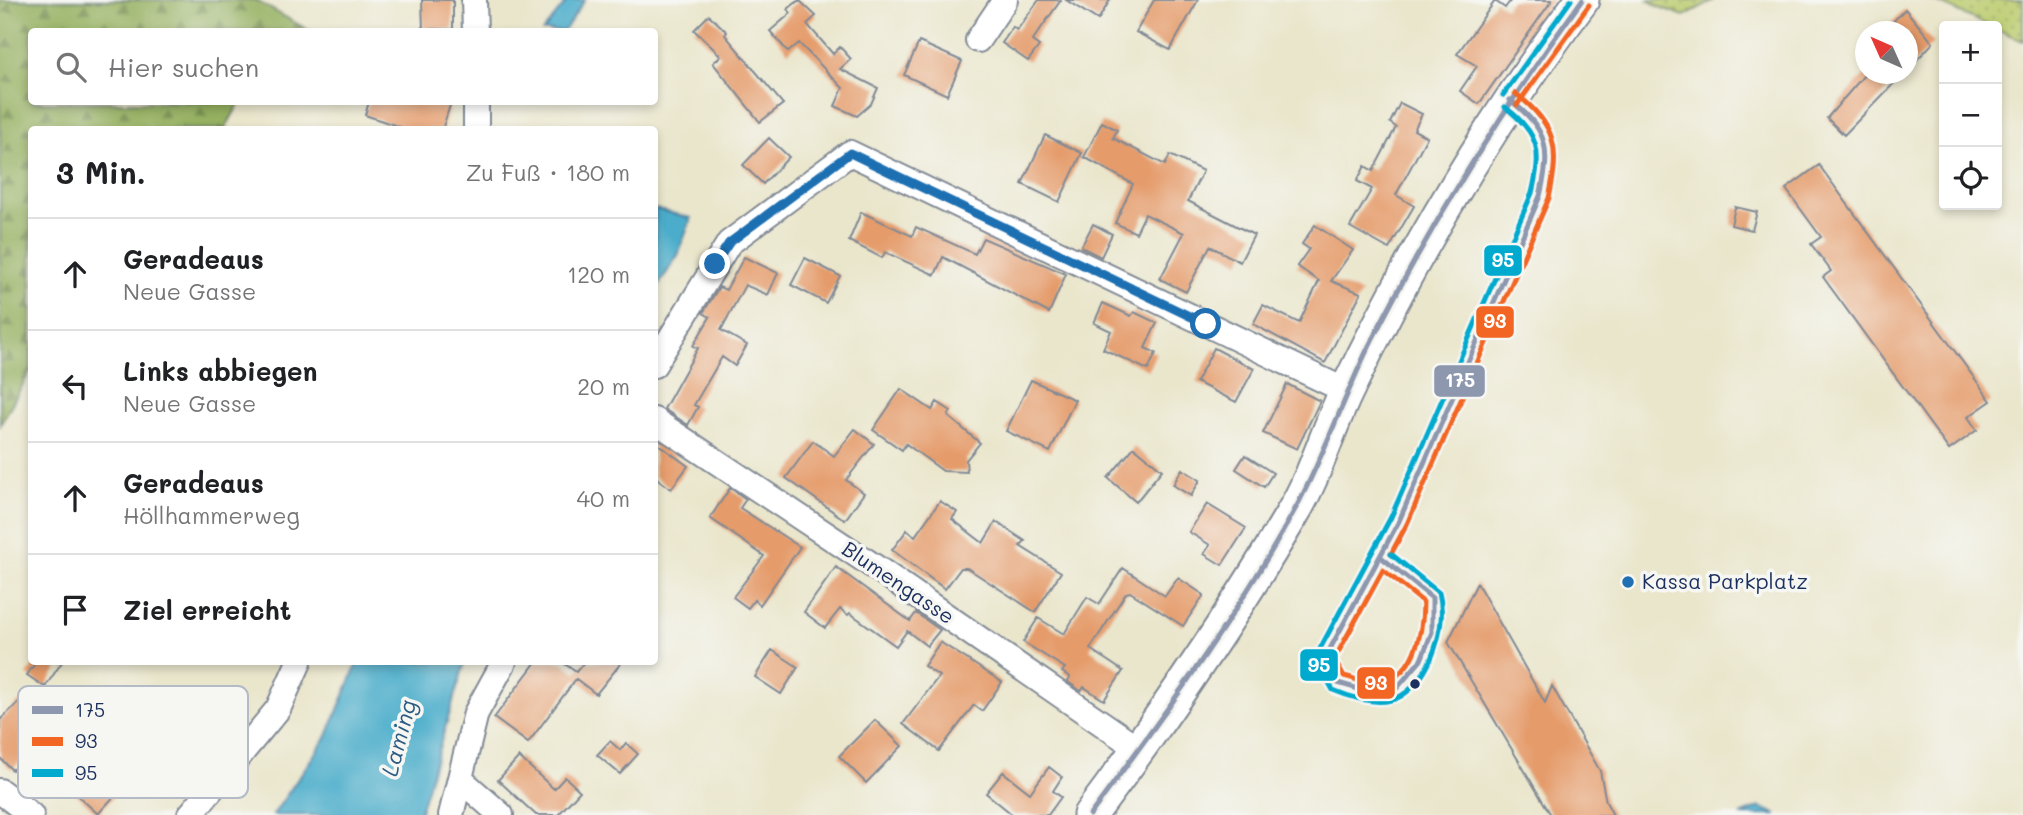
<!DOCTYPE html>
<html lang="de">
<meta charset="utf-8">
<style>
body{margin:0;font-family:Mali,sans-serif;background:#f2f2f2;color:#202124}
.controls{position:absolute;right:21px;top:21px;display:grid;overflow:hidden;border-radius:7px;box-shadow:0 4px 10px #0003}
.controls button{width:63px;height:63px;display:grid;place-items:center;padding:0;border:0;border-bottom:2px solid #e0e0e0;background:#fff;color:#202124;font:35px sans-serif}
.compass{position:absolute;left:1855px;top:21px;width:63px;height:63px;border-radius:50%;background:#fff;box-shadow:0 4px 10px #0003;rotate:315deg}
.stop{position:absolute;width:21px;height:21px;margin:-16px;border:5px solid #1f6fb2;border-radius:50%;background:#fff}
.stop.end{background:#1f6fb2;border-color:#fff;box-shadow:0 2px 7px #0008}
.list{margin:0;padding:0;list-style:none}
h2{display:flex;justify-content:space-between;align-items:center;height:91px;margin:0;padding:0 28px;font-size:30px}
h2 small{font-size:23px;font-weight:400;color:#757577}
.list li{display:grid;grid-template-columns:46px 1fr auto;gap:21px;align-items:center;box-sizing:border-box;height:112px;padding:0 28px;border-top:2px solid #e0e0e0}
.list b{display:block;font-size:26px;white-space:nowrap}
.list p{margin:0;font-size:23px;white-space:nowrap;color:#757577}
.list em{font-size:23px;font-style:normal;color:#757577}
.icon{flex:none;width:38px;height:38px;fill:none;stroke:currentColor;stroke-width:2;stroke-linecap:round;stroke-linejoin:round}
.map{position:relative;flex:none;width:2023px;height:815px;overflow:hidden}
.search{position:absolute;background:#fff;box-shadow:0 4px 10px #0003;left:28px;top:28px;width:630px;height:77px;display:flex;align-items:center;gap:18px;box-sizing:border-box;padding:0 24px;border-radius:7px;color:#757577;font-size:26px}
.panel{position:absolute;background:#fff;box-shadow:0 4px 10px #0003;left:28px;top:126px;width:630px;height:539px;border-radius:7px}
.map>svg:first-child{display:block}
.grass{fill:url(#grass-dots);stroke:#6c7e66;stroke-width:2}
.forest{fill:url(#forest-firs);stroke:#587060;stroke-width:2}
.water{fill:#4cadcb;stroke:#346e94;stroke-width:2}
.building{fill:#e59b6a}
.lines{fill:none;stroke-linecap:round;stroke-linejoin:round}
.street-casing{stroke:#828a95;stroke-width:28}
.secondary-casing{stroke:#828a95;stroke-width:37}
.street{stroke:#fff;stroke-width:24}
.secondary{stroke:#fff;stroke-width:33}
.bus-1-casing{stroke:#f6f6f2;stroke-width:10}
.bus-2-casing{stroke:#f6f6f2;stroke-width:10}
.bus-3-casing{stroke:#f6f6f2;stroke-width:10}
.bus-1{stroke:#8d97ae;stroke-width:5}
.bus-2{stroke:#f26522;stroke-width:5}
.bus-3{stroke:#00a9ce;stroke-width:5}
.route{stroke:#1f6fb2;stroke-width:9}
.poi-dot{fill:#1f6fb2;stroke:#f6f6f2;stroke-width:2.5}
.bus-dot{fill:#1b2f5e;stroke:#f6f6f2;stroke-width:2.5}
.labels{text-anchor:middle;stroke-width:7;stroke-linejoin:round;paint-order:stroke}
.poi-label{font-size:21px;fill:#1b2f5e;stroke:#f6f6f2;text-anchor:start}
.street-label{font-size:21px;fill:#1b2f5e;stroke:#f6f6f2}
.water-label{font-size:23px;font-style:italic;fill:#2c5b84;stroke:#f6f6f2}
.key{fill:#f6f6f2;stroke:#b4bac6;stroke-width:2}
.key-label{font-size:19px;fill:#1b2f5e}
.line-badge{stroke:#f6f6f2;stroke-width:2.5}
.badge-label{font-size:19px;text-anchor:middle;font-weight:bold;fill:#fff}
</style>
<div class="map">
<svg width="2023" height="815" viewBox="0 0 2023 815">
<defs>
<pattern id="grass-dots" width="8" height="8" patternUnits="userSpaceOnUse" patternTransform="scale(1.75)"><rect width="8" height="8" fill="#bccc6e"/><path d="M2 2h.1M6 6h.1" fill="none" stroke="#98a65e" stroke-width="1.8" stroke-linecap="round"/></pattern>
<pattern id="forest-firs" width="22" height="20" patternUnits="userSpaceOnUse" patternTransform="scale(1.75)"><rect width="22" height="20" fill="#95b061"/><path d="M5 1l3.5 6h-7zM16 11l3.5 6h-7z" fill="#799053"/></pattern>
</defs>
<rect width="100%" height="100%" fill="#f6f6f2"/>
<filter id="ink" filterUnits="userSpaceOnUse"><feTurbulence type="fractalNoise" baseFrequency=".0143" numOctaves="2"/><feDisplacementMap in="SourceGraphic" scale="14" xChannelSelector="R" yChannelSelector="G"/><feConvolveMatrix kernelMatrix="1 2 1 2 8 2 1 2 1" color-interpolation-filters="sRGB"/></filter>
<filter id="wash" filterUnits="userSpaceOnUse"><feTurbulence type="fractalNoise" baseFrequency=".00686" numOctaves="4" result="noise"/><feDisplacementMap in="SourceGraphic" scale="28" xChannelSelector="R" yChannelSelector="G"/><feGaussianBlur stdDeviation="1.57" result="paint"/><feColorMatrix in="noise" values="0 0 0 0 0 0 0 0 0 0 0 0 0 0 0 0 0 1.4 0 .05"/><feComposite in="paint" operator="in"/></filter>
<g filter="url(#wash)">
<rect width="100%" height="100%" fill="#eae6cc"/>
<path class="grass" d="M1649,0H1714L1684,16L1657,6Z
M1932,0H2023V41L1997,29V26H1989Z"/>
<path class="forest" d="M0,0H255L310,31L32,32V102H240L225,129L32,130L31,370L0,425Z"/>
<path class="water" d="M568,0H585L564,31H543Z
M655,209L691,218L678,255L655,291Z
M358,662H465L419,815H273L327,736Z
M1760,807L1777,815H1741Z"/>
<g id="blocks">
<path class="building" d="M422,0H453V29H423Z
M799,0L816,16L807,24L833,54L840,47L851,59L840,69L878,88L871,104L857,116L835,106L843,88L799,43L788,52L770,31L791,13L788,9Z
M1039,0H1061L1032,41L1039,46L1028,61L1002,43L1013,27L1017,30Z
M1066,0H1110L1098,20Z
M1154,0H1198L1170,50L1136,32Z
M1511,0H1552L1479,104L1460,91L1477,66L1457,54L1495,1L1505,8Z
M1905,9L1933,43L1908,69V32H1883Z
M709,15L727,32L725,35L783,104L760,122L713,63L721,56L694,30Z
M919,42L962,61L947,95L904,75Z
M1865,74H1903L1844,135L1827,118Z
M369,102H451L442,130H409L365,115Z
M1400,103L1422,114L1414,130L1427,137L1396,195L1414,206L1389,249L1350,227L1372,189L1357,181L1365,166L1373,171L1396,127L1390,123Z
M1102,122L1117,130L1113,138L1165,165L1170,155L1203,171L1188,201L1254,235L1240,262L1210,246L1186,292L1160,279L1184,233L1145,214L1136,233L1115,223L1133,184L1084,157Z
M1045,135L1082,153L1059,202L1022,184Z
M769,138L789,157L763,184L743,165Z
M1819,165L1991,401L1968,417L1977,430L1949,450L1823,277L1831,271L1811,244L1821,237L1786,189Z
M1735,207L1757,212L1752,230L1731,225Z
M861,212L912,236L916,227L975,254L983,238L1066,274L1049,313L943,257L935,275L885,252L882,258L849,241Z
M1093,224L1112,234L1101,257L1081,247Z
M1315,225L1353,250L1331,281L1361,293L1325,363L1253,324L1263,305L1299,323L1319,281L1297,266L1309,249L1302,244Z
M744,257L778,273L768,295L745,285L721,330L747,345L735,366L722,357L694,405L698,407L688,425L664,409L698,348L693,346L710,317L703,313L719,287L726,290Z
M805,258L840,276L826,303L791,285Z
M1103,303L1131,316L1134,312L1157,323L1145,348L1156,353L1148,370L1103,349L1111,331L1094,323Z
M1214,348L1254,369L1236,402L1196,382Z
M1031,380L1075,400L1050,452L1006,431Z
M1287,384L1320,401L1297,449L1263,433Z
M901,389L932,410L937,402L951,411L948,416L980,443L966,460L967,472L943,471L906,444L902,450L873,430Z
M855,429L874,444L846,480L864,493L845,520L786,478L813,441L834,456Z
M654,441L688,466L671,489L654,476Z
M1134,447L1162,470L1136,502L1108,478Z
M1245,455L1273,473L1264,487L1236,469Z
M1182,469L1200,480L1191,496L1173,485Z
M730,488L746,499L740,508L800,547L760,605L754,600L748,608L733,597L764,556L710,518Z
M940,501L957,512L952,519L983,543L996,522L1025,541L1020,546L1061,572L1035,612L967,568H961L945,589L892,550L907,530L915,536Z
M1207,504L1246,528L1222,565L1204,554L1210,545L1189,532Z
M836,567L910,621L916,613L940,630L927,646L907,631L896,646L850,613L848,615L840,609L825,628L804,612Z
M1123,568L1165,596L1178,578L1204,595L1183,626L1130,592L1126,593L1090,649L1123,671L1104,700L1084,687L1081,691L1068,682L1070,677L1062,672L1065,668L1023,642L1038,618L1064,634L1087,597L1099,604Z
M1477,583L1545,703L1552,686L1600,771L1606,802L1613,815H1551L1448,642Z
M940,642L1002,682L982,711L974,705L939,751L903,724L939,676L924,666Z
M772,650L798,667L781,694L755,677Z
M36,662H62L45,687L27,675Z
M536,662H562L576,672L584,662H622L596,694L576,679L528,743L494,718Z
M143,699L163,712L131,761L145,774L125,796L119,791L98,814L64,783L108,739L114,744Z
M20,701L51,733L12,770L0,758V720Z
M875,720L902,746L866,783L839,756Z
M610,741L620,750L626,743L638,754L620,774L597,755Z
M519,757L554,789L565,777L580,791L558,815H536L498,780Z
M1049,767L1062,777L1053,791L1061,797L1048,815H1013L986,793L1003,772L1030,793Z"/>
</g>
</g>
<g filter="url(#ink)">
<use href="#blocks" fill-opacity="0" stroke="#828a95" stroke-width="2"/>
<g class="lines">
<defs>
<path id="street" d="M474,0L475,32
M978,40L1005,0
M476,102V130
M654,365L729,243L850,153L1346,391
M654,420L884,573L1139,749
M460,779L501,815
M0,791L31,815
M190,815L278,709L299,662
M451,815L476,713L504,662"/>
<path id="secondary" d="M1090,815C1161,720 1231,618 1291,516C1315,477 1327,431 1347,390C1413,253 1491,121 1582,0"/>
</defs>
<use href="#street" class="street-casing"/>
<use href="#secondary" class="secondary-casing"/>
<use href="#street" class="street"/>
<use href="#secondary" class="secondary"/>
<defs>
<path id="bus-1" d="M1324,660L1399,521L1540,196C1551,150 1549,130 1510,100
M1324,660L1338,683L1372,693L1397,688L1421,660L1432,632V598L1381,557
M1090,815C1164,715 1240,612 1299,502C1327,449 1346,391 1373,338C1434,219 1504,107 1582,0"/>
<path id="bus-2" d="M1517,105L1589,5
M1391,554L1407,524L1549,198C1560,148 1557,125 1515,93
M1383,570L1423,602C1423,634 1414,680 1375,683C1366,684 1353,678 1344,676L1334,660Z"/>
<path id="bus-3" d="M1503,95L1571,0
M1391,554L1439,593C1448,624 1431,678 1401,696C1381,708 1352,698 1333,690L1315,658L1391,517L1532,193C1542,151 1540,134 1505,107"/>
</defs>
<use href="#bus-1" class="bus-1-casing"/>
<use href="#bus-2" class="bus-2-casing"/>
<use href="#bus-3" class="bus-3-casing"/>
<use href="#bus-1" class="bus-1"/>
<use href="#bus-2" class="bus-2"/>
<use href="#bus-3" class="bus-3"/>
</g>
</g>
<g class="lines" filter="url(#ink)">
<path class="route" d="M715,264L729,243L850,153L1206,324"/>
</g>
<circle class="poi-dot" cx="1628" cy="582" r="7"/>
<circle class="bus-dot" cx="1415" cy="684" r="6"/>
<g class="labels">
<g class="poi-label">
<text x="1642" y="589">Kassa Parkplatz</text>
</g>
<g class="street-label">
<text transform="translate(898 583) rotate(34)" y="7">Blumengasse</text>
</g>
<g class="water-label">
<text transform="translate(399 738) rotate(-75)" y="8">Laming</text>
</g>
</g>
<rect x="18" y="686" width="230" height="112" rx="10" class="key"/>
<rect x="32" y="706" width="31" height="8" fill="#8d97ae"/>
<rect x="32" y="737" width="31" height="9" fill="#f26522"/>
<rect x="32" y="769" width="31" height="8" fill="#00a9ce"/>
<g class="key-label">
<text x="75" y="717">175</text>
<text x="75" y="748">93</text>
<text x="75" y="780">95</text>
</g>
<g class="line-badge">
<rect x="1483" y="244" width="40" height="33" rx="7" fill="#00a9ce"/>
<rect x="1475" y="305" width="40" height="34" rx="7" fill="#f26522"/>
<rect x="1433" y="364" width="53" height="34" rx="7" fill="#8d97ae"/>
<rect x="1299" y="648" width="40" height="34" rx="7" fill="#00a9ce"/>
<rect x="1356" y="666" width="40" height="34" rx="7" fill="#f26522"/>
</g>
<g class="badge-label">
<text x="1503" y="267">95</text>
<text x="1495" y="328">93</text>
<text x="1460" y="387">175</text>
<text x="1319" y="672">95</text>
<text x="1376" y="690">93</text>
</g>
</svg>
<div class="controls">
<button>+</button>
<button>−</button>
<button><svg class="icon" aria-label="locate" viewBox="0 0 24 24"><circle cx="12" cy="12" r="6"/><path d="M12 2v4M12 18v4M2 12h4M18 12h4"/></svg></button>
</div>
<svg class="compass" viewBox="-18 -18 36 36"><path d="M0-13l5 13h-10z" fill="#e53935"/><path d="M0 13l5-13h-10z" fill="#757577"/></svg>
<div class="stop" style="left:1206px;top:324px"></div>
<div class="stop end" style="left:715px;top:264px"></div>
<div class="search"><svg class="icon" aria-label="search" viewBox="0 0 24 24"><circle cx="10" cy="10" r="6"/><path d="M15 15l6 6"/></svg>Hier suchen</div>
<section class="panel">
<h2>3 Min.<small>Zu Fuß · 180 m</small></h2>
<ul class="list">
<li><svg class="icon" aria-label="ahead" viewBox="0 0 24 24"><path d="M12 20V5M6 11l6-6 6 6"/></svg><div><b>Geradeaus</b><p>Neue Gasse</p></div><em>120 m</em></li>
<li><svg class="icon" aria-label="left" viewBox="0 0 24 24"><path d="M17 20v-9H6M10 6l-5 5 5 5"/></svg><div><b>Links abbiegen</b><p>Neue Gasse</p></div><em>20 m</em></li>
<li><svg class="icon" aria-label="ahead" viewBox="0 0 24 24"><path d="M12 20V5M6 11l6-6 6 6"/></svg><div><b>Geradeaus</b><p>Höllhammerweg</p></div><em>40 m</em></li>
<li><svg class="icon" aria-label="arrive" viewBox="0 0 24 24"><path d="M6 21V4h12l-3 4 3 4H6"/></svg><div><b>Ziel erreicht</b></div></li>
</ul>
</section>
</div>
